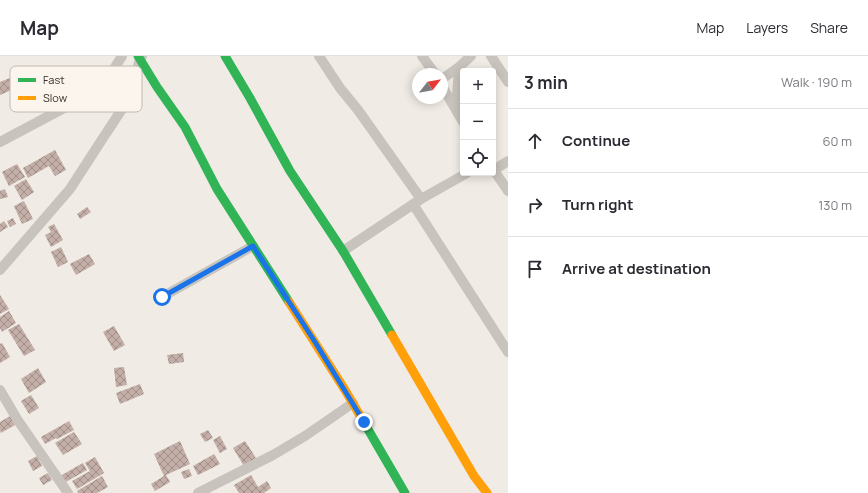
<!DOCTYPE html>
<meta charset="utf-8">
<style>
body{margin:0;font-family:Manrope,sans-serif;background:#f2f2f3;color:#2b2b33}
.controls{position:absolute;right:12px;top:12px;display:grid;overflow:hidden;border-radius:4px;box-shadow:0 2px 10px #0003}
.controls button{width:36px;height:36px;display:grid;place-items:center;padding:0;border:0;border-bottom:1px solid #e1e1e2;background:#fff;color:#2b2b33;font:20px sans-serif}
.compass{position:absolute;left:412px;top:12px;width:36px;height:36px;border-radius:50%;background:#fff;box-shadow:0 2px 10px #0003;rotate:59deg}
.stop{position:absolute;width:12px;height:12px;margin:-9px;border:3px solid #1a73e8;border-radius:50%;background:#fff}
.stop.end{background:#1a73e8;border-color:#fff;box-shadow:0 1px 4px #0008}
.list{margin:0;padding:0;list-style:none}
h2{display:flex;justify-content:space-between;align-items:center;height:52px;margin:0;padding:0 16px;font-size:17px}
h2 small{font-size:13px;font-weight:400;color:#7c7c81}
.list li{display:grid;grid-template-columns:26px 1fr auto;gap:12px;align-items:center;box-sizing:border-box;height:64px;padding:0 16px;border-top:1px solid #e1e1e2}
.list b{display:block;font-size:15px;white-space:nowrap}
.list em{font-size:13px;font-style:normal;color:#7c7c81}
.icon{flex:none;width:22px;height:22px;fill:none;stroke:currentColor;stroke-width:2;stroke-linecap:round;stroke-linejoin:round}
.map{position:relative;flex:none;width:508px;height:437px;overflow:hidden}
header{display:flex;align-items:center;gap:24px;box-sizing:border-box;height:56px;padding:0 20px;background:#fff;border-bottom:1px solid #e1e1e2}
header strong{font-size:19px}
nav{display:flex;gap:22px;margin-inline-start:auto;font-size:14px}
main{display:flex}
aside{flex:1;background:#fff}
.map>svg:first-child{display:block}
.building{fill:url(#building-cross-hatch)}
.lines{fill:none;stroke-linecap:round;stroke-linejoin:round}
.street{stroke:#c9c3be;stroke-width:10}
.fast{stroke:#30b455;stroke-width:9}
.slow{stroke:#ff9f0a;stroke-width:9}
.route{stroke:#1a73e8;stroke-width:5}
.key{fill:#fbf5ee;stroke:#c1bab4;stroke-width:1}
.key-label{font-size:11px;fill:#3b302b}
</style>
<header>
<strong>Map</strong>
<nav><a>Map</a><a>Layers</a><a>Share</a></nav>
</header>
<main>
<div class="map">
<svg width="508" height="437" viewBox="0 0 508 437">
<defs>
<pattern id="building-cross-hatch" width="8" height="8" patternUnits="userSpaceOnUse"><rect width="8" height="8" fill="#c3afa7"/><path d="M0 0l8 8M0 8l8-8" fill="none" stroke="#a08f88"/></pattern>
</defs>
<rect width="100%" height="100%" fill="#f0ebe5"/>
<path class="building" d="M22,17L26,28L0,39V26Z
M55,94L66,114L55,120L49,110L28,122L23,112Z
M17,108L25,121L9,130L2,116Z
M26,123L34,136L22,144L14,130Z
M5,133L8,141L0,143V135Z
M24,145L33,163L22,168L14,150Z
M87,151L91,156L80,163L77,158Z
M13,162L16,168L10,171L7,165Z
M4,165L8,171L0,176V168Z
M54,168L63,184L51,191L45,179L51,176L48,171Z
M61,191L68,206L58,211L51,196Z
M89,198L95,208L76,219L70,208Z
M0,239L9,253L0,258Z
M9,255L16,267L2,276L0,272V261Z
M19,268L35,294L24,300L8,274Z
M114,270L125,289L114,295L103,276Z
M2,287L10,301L0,307V288Z
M183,297L184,306L169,308L167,299Z
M124,311L127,329L116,331L114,312Z
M38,312L46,326L29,337L21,323Z
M140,328L144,338L120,348L116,337Z
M31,339L39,352L29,358L21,345Z
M10,360L15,369L1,377L0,374V366Z
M69,365L74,374L57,383L56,382L45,388L41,381Z
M208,374L213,382L205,386L200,378Z
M74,376L82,388L63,399L55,387Z
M220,380L227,393L220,397L213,384Z
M180,385L190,408L166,419L170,426L155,435L151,428L164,420L154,398Z
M245,385L256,402L244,410L233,392Z
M214,398L220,408L198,419L193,410Z
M37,400L42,410L33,415L28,405Z
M95,401L104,417L77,433L72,425L90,415L85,407Z
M83,407L87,414L64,427L60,420Z
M189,413L192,420L184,423L181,416Z
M48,417L52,424L43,429L39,422Z
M251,419L258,431L267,425L271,432L264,437H239L234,429Z
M102,420L108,431L97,437H78L77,435Z"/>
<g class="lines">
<path class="street" d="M319,0L340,32L358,54L421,143
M422,0L435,18
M491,0L508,26
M442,23L459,11
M442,30L463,66
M456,54L459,11L471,0
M0,86L81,43L101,30L107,24L122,0
M493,113L508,135
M494,114L508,105
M413,148L508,296
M343,195L421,143L467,117
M0,214L70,133L103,82L128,44L140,3L142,0
M162,241L253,190
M0,334L17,363L68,437
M198,437L273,399L305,380L353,347"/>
<path class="fast" d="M138,0L157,31L185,71L217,133L289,246
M225,0L250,42L290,115L343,195L392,279
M362,363L405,437"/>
<path class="slow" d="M289,246L345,334L362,363
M392,279L474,420L487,437"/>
</g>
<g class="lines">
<path class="route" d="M162,241L253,190L315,286L364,366"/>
</g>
<rect x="10" y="10" width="132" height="46" rx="6" class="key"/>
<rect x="18" y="22" width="18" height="4" fill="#30b455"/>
<rect x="18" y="40" width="18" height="4" fill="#ff9f0a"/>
<g class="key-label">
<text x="43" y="28">Fast</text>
<text x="43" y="46">Slow</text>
</g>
</svg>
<div class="controls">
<button>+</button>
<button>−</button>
<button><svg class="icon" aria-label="locate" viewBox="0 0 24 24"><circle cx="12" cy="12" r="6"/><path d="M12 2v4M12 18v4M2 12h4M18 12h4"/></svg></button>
</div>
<svg class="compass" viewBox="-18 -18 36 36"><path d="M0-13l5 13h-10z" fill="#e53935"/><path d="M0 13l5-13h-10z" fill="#7c7c81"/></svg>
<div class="stop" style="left:162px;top:241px"></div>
<div class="stop end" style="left:364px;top:366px"></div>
</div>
<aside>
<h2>3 min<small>Walk · 190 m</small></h2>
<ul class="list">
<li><svg class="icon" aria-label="ahead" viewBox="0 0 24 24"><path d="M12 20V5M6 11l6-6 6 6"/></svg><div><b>Continue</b></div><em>60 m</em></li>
<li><svg class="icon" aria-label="right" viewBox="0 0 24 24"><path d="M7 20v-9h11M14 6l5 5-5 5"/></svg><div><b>Turn right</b></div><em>130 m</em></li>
<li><svg class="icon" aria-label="arrive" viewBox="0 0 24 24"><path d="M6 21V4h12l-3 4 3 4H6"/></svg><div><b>Arrive at destination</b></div></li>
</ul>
</aside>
</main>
